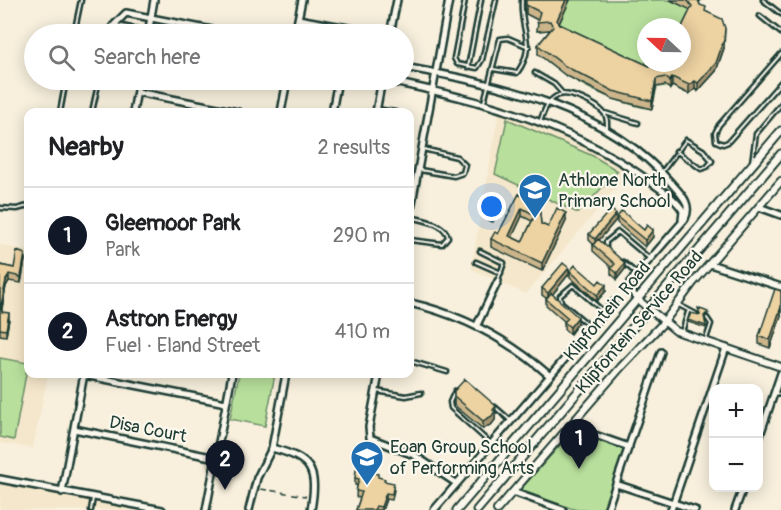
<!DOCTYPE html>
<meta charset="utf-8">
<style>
body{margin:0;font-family:Pangolin,sans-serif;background:#f2f2f2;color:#202124}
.controls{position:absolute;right:18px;bottom:18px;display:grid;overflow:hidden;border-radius:12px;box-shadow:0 3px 15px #0003}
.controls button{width:54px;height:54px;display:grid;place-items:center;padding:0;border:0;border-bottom:2px solid #e0e0e0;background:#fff;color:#202124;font:30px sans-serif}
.compass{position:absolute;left:637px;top:18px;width:54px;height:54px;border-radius:50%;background:#fff;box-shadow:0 3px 15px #0003;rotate:292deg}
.you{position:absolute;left:492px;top:207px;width:21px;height:21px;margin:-15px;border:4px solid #fff;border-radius:50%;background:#1a73e8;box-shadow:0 0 0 9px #1a73e833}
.badge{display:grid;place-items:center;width:39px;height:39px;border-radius:50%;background:#111827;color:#fff;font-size:20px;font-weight:700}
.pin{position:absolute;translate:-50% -50px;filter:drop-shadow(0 2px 3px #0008)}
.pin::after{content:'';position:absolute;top:32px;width:21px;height:18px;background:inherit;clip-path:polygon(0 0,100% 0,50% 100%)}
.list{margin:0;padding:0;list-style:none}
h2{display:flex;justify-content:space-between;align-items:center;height:78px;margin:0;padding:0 24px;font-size:26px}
h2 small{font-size:20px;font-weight:400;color:#757577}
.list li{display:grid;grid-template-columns:39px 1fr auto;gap:18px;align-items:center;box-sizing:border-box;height:96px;padding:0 24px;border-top:2px solid #e0e0e0}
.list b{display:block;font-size:22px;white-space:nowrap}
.list p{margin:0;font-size:20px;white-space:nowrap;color:#757577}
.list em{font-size:20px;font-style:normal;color:#757577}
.icon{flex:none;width:33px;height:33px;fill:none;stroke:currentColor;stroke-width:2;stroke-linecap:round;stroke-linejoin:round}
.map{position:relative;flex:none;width:781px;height:510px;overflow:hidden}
.search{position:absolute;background:#fff;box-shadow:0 3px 15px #0003;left:24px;top:24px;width:390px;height:66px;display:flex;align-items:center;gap:15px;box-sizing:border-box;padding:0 21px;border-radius:33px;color:#757577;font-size:22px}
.panel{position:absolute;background:#fff;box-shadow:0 3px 15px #0003;left:24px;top:108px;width:390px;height:270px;border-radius:12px}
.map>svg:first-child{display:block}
.built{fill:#f5e7cb}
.green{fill:#b8e09c;stroke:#6c8e68;stroke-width:1.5;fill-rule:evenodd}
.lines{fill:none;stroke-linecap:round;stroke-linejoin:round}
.service-casing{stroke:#1f3d34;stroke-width:7}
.minor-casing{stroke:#1f3d34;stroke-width:10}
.tertiary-casing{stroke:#1f3d34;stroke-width:10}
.secondary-casing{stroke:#1f3d34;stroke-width:11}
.path{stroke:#1f3d34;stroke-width:1.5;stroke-dasharray:6 4.5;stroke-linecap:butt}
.service{stroke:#fbf7ec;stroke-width:2}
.minor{stroke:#fbf7ec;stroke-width:5}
.tertiary{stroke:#fbf7ec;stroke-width:6}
.secondary{stroke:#fbf7ec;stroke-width:7}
.wall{fill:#ccb58b;stroke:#1f3d34;stroke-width:1.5;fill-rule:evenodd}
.shaded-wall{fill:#a69371;stroke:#1f3d34;stroke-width:1.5}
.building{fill:#edd2a2;stroke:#1f3d34;stroke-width:1.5;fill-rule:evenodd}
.labels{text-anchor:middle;stroke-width:4.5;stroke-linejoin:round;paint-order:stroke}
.poi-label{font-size:18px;fill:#1f3d34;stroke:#fbf7ec;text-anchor:start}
.street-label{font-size:18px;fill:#1f3d34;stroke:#fbf7ec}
</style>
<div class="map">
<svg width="781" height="510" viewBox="0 0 781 510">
<rect width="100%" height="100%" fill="#f8f0dd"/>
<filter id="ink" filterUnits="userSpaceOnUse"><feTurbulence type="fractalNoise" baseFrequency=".0167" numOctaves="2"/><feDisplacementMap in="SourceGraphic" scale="12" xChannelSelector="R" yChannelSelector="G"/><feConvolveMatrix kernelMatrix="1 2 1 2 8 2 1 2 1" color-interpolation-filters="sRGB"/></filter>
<g filter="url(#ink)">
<path class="built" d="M500,106L566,132L632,169L526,294L471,269Z
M0,245L28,251V315L24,335L28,337V374H48L33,448L0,443Z
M0,479L162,510H0Z"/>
<path class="green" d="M524,0H701L697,6L724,48L716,71L698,91L695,89L689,94L672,86L670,89L665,86L657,87L652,109C609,102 571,82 538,54L553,36L550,30L537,31L539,21L525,13ZM646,27H682V63H646Z
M507,119L593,156L618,171L578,213L495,174Z
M0,358L28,363L14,440L0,437Z
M239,374H275L265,426L230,419Z
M572,432L626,449L604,510H577L525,494L521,489Z"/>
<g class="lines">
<defs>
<path id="service" d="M465,0L454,58L457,64L477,68L482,60L496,0
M763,0L781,14
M760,16L781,33
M74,34L81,0
M108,34L112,26
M781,54L719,125L715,133L716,141L723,144L728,142L781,82
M468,67L481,0
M493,69L517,73C538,44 519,31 522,0
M535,73L554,84L563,94
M484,102L500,39L508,38L529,47
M376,109L395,112
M60,112L66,80
M92,112L99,80
M605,113L638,123
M540,122C544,111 547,100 559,95C569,91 596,104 603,112C608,116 607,124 607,130
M752,162L756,134L781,104
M420,170L454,176L463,173L465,165L457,157L423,149
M662,172L686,140L703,150L712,161L707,167L701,169L676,151
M0,208L17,209L28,206
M410,217C422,220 445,223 448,237L442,244L410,240
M606,247V242L618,232L650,259
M480,251L504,263L498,280
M476,262L501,273
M623,262L637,274
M677,304L696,314
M592,328L561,302L560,296L573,285L604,312
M682,332L688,312
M706,339L711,324L707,318
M410,361L447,372
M376,391L406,396L421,393
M455,391L450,402L451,408L491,444
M775,393L781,395
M495,407L511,421
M91,510L93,498"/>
<path id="minor" d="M298,19L348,28L347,34
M348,28L370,32
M148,34L154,0
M156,34L113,26L126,13L232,34
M295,34L302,0
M390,34L397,0
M404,67C498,84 607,107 672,184C682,195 692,204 685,219L630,282L632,292L637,299
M384,80C477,99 566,122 645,178C658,188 675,197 683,211L682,220
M137,92L238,112
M133,112L139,80
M281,112L287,80
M332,112L338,80
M376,112L382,80
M759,207L781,215
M410,214L449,0
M710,264L781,287
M410,303C463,315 509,340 550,376
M477,325L498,281
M379,374L369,427L370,438L414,455L456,483
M84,375L226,403
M569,426L629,447
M74,429L216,458
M758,441L781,373
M272,448C312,459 318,469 311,510
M0,479L162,510
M616,484L695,510
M62,492L84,374
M513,492L563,510
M206,510L232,374
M249,510L257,478L272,448L286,374
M434,510L614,302
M607,510L661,352
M671,510L726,348
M735,510L743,488"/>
<path id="tertiary" d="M637,299L676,331L781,367
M497,510L621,367L664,322L693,283L781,181"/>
<path id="secondary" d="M457,510L781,131
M477,510L781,154"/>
</defs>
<use href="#service" class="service-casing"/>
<use href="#minor" class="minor-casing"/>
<use href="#tertiary" class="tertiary-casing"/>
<use href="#secondary" class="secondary-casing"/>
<path class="path" d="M261,489L306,496"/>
<use href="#service" class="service"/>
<use href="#minor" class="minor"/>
<use href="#tertiary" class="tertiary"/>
<use href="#secondary" class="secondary"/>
</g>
<path class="wall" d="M526,0H570L559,24L660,71L690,11L689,9L670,0H701L699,2L700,5L706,12L724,48L716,71L698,91L695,89L689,94L672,86L670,89L665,85L656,87L652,109L613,99L565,75L538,54V45L550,30L537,31L538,20L526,14Z
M519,194L539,206L541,224L548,227L566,221L542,271L491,247V239L498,234ZM522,216L532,221L522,242L512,237Z
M497,213L493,222L487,220V216Z
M617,217L644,230L653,237L645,247L617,223Z
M616,220L599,240L625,269L617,279L611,274V267L593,251V244L589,240V234Z
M25,260L21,283L9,281L6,286L2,309V312L9,319L6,336L0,335V265L14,268Z
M570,271L597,284L606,291L597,301L570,277Z
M569,274L552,295L578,323L570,334L564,329V321L546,305V298L542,295V288Z
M781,291V316L770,348L759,344V336Z
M708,314L704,317L706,328L688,322V320L699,315Z
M454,391L496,414L495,415V420L492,424L483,429L454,405Z
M378,477L385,481L394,490L392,500L386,499L382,510H356L360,498L356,497L357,485H355V478Z"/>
<path class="shaded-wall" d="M566,0H570L557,28V20Z
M725,28L724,48L716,71L698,91V83Z
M672,77V86L670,89V81Z
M656,79V87L652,109V101Z
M695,81V89L689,94V85Z
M522,208V216L509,244V236Z
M566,213V221L542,271V263Z
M616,214V220L595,245V239Z
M653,230V237L645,247V240Z
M25,254V260L21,283V277Z
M625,263V269L617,279V273Z
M569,268V274L548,300V293Z
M9,274V281L6,286L1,312V306L6,280Z
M606,285V291L597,301V295Z
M781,307V316L770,348V340Z
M9,313V319L6,336V330Z
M578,317V323L570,334V327Z
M496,406L495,420L492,424L483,429V421Z
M386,493V499L382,510H381V507Z"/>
<path class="building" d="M526,0H566L557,20L559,24L660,71L664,63H682V27L692,6L687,0H698L700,5L706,7L705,11L722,19L725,28L724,40L716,63L698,83L695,81L689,85L672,77L670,81L665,77L656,79L652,101L613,91L565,66L538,45L553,27L550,21L537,22L540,12L526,5Z
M519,194L539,206L541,224L548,227L557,208L566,213L542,263L491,239L495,232L498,234ZM522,208L535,215L522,242L509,236Z
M490,207L497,209L493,218L487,216Z
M611,209L616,214L595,239L589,234Z
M622,211L644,230L647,225L653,230L645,240L617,217Z
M598,239L625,263L617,273L611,268L615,264L593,245Z
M17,251L25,254L21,277L9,274L6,280L1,306L2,312L9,313L6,330L0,329V265L14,268Z
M563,263L569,268L548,293L542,288Z
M575,265L597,284L600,280L606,285L597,295L570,271Z
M775,289L781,291V307L770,340L759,336Z
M551,293L578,317L570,327L564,322L568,318L546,299Z
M698,308L708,312L704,316L706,326L688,320L691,313L700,315Z
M465,379L496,406L493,410L495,411L492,416L483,421L454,396V391Z
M356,470L378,474V477L385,479L384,481L394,483L392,494L386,493L381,507L376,506L374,510H356L362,492L356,491L359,479L355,478Z"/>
</g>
<defs>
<symbol id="school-pin" viewBox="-11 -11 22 30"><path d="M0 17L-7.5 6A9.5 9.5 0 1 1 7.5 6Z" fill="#1f6fb2" stroke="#fbf7ec"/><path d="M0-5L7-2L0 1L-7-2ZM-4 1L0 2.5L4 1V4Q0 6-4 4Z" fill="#fff"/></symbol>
<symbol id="university-pin" viewBox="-11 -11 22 30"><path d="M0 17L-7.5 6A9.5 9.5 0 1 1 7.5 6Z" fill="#1f6fb2" stroke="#fbf7ec"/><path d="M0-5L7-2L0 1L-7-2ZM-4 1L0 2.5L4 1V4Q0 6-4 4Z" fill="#fff"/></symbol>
</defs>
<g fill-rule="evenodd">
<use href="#school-pin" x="516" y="171" width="38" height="52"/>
<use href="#university-pin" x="348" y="438" width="38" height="52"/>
</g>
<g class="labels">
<g class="poi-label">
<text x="558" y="186">Athlone North<tspan x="558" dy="21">Primary School</tspan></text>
<text x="390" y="453">Eoan Group School<tspan x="390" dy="21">of Performing Arts</tspan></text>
</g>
<g class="street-label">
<text transform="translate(607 311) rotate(-50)" y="6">Klipfontein Road</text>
<text transform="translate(639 322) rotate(-49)" y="6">Klipfontein Service Road</text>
<text transform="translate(148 429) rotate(11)" y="6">Disa Court</text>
</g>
</g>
</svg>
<div class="controls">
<button>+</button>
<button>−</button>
</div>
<svg class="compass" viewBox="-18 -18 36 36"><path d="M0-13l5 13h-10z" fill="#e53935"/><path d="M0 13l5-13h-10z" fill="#757577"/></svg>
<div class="you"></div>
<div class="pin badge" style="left:579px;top:469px">1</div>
<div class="pin badge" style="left:225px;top:490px">2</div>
<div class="search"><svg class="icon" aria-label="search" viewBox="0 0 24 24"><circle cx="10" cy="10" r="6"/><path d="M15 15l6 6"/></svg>Search here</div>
<section class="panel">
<h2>Nearby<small>2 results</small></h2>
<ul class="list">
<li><span class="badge">1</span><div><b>Gleemoor Park</b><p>Park</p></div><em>290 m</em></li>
<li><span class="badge">2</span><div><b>Astron Energy</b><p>Fuel · Eland Street</p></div><em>410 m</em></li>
</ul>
</section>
</div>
